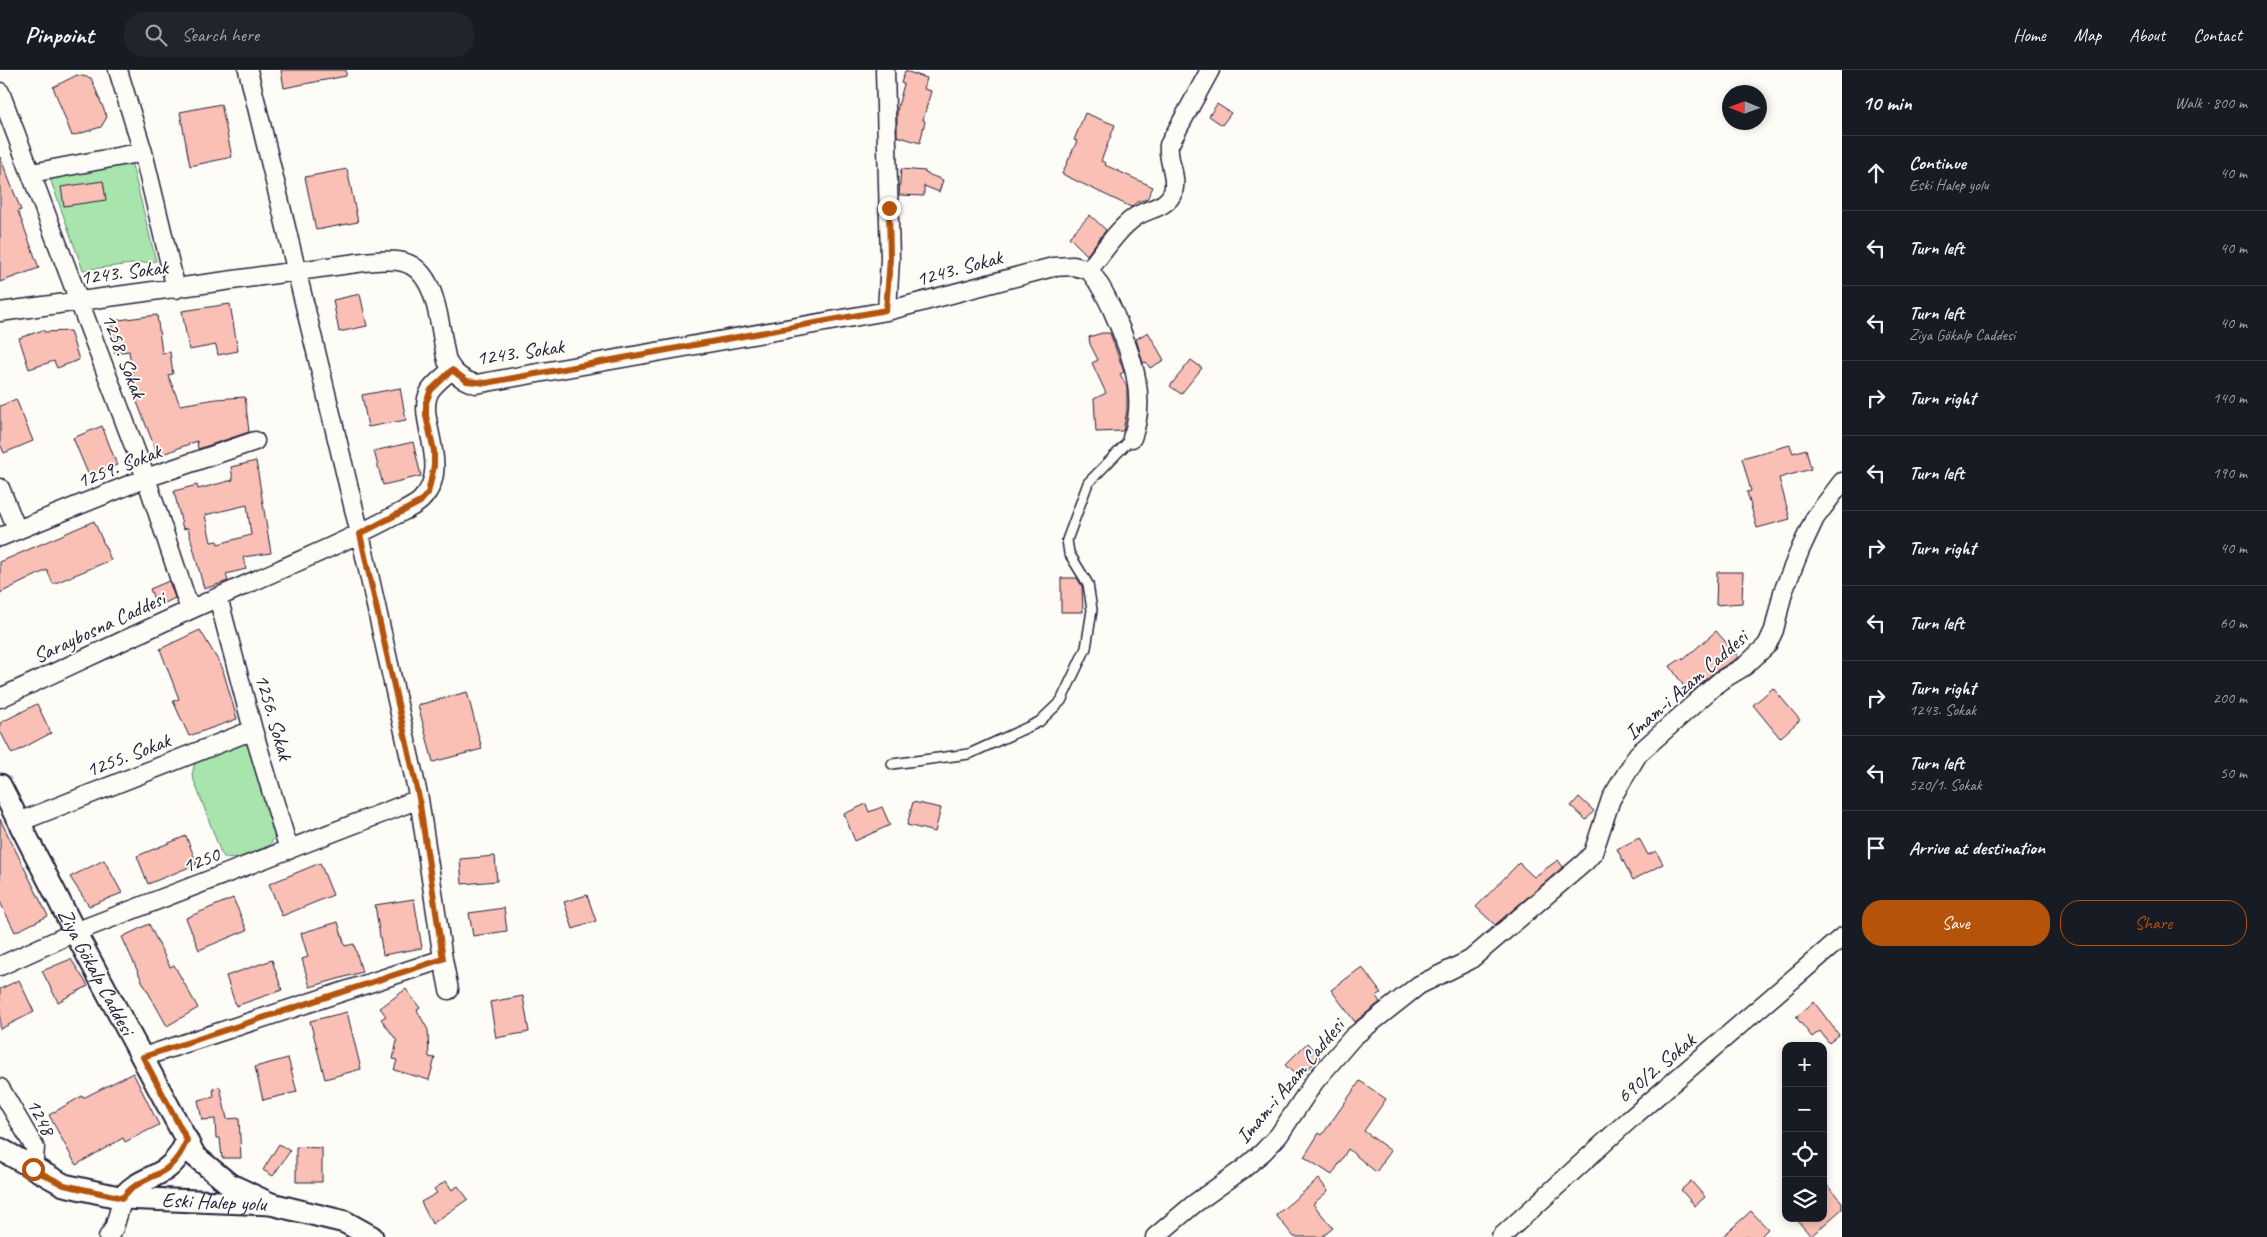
<!DOCTYPE html>
<meta charset="utf-8">
<style>
body{margin:0;font-family:Caveat,sans-serif;background:#20242c;color:#f1f3f6}
.controls{position:absolute;right:15px;bottom:15px;display:grid;overflow:hidden;border-radius:10px;box-shadow:0 2px 8px #0003}
.controls button{width:45px;height:45px;display:grid;place-items:center;padding:0;border:0;border-bottom:1px solid #363941;background:#171b24;color:#f1f3f6;font:25px sans-serif}
.compass{position:absolute;left:1722px;top:15px;width:45px;height:45px;border-radius:50%;background:#171b24;box-shadow:0 2px 8px #0003;rotate:271deg}
.stop{position:absolute;width:15px;height:15px;margin:-11px;border:4px solid #b45309;border-radius:50%;background:#fff}
.stop.end{background:#b45309;border-color:#fff;box-shadow:0 1px 5px #0008}
.list{margin:0;padding:0;list-style:none}
h2{display:flex;justify-content:space-between;align-items:center;height:65px;margin:0;padding:0 20px;font-size:21px}
h2 small{font-size:16px;font-weight:400;color:#9ea1a6}
.list li{display:grid;grid-template-columns:32px 1fr auto;gap:15px;align-items:center;box-sizing:border-box;height:75px;padding:0 20px;border-top:1px solid #363941}
.list b{display:block;font-size:19px;white-space:nowrap}
.list p{margin:0;font-size:16px;white-space:nowrap;color:#9ea1a6}
.list em{font-size:16px;font-style:normal;color:#9ea1a6}
.actions{display:flex;gap:10px;padding:15px 20px}
.actions a{flex:1;padding:11px 0;border:1px solid #b45309;border-radius:20px;text-align:center;font-size:18px;color:#b45309}
.actions .main{background:#b45309;color:#fff}
.icon{flex:none;width:28px;height:28px;fill:none;stroke:currentColor;stroke-width:2;stroke-linecap:round;stroke-linejoin:round}
.map{position:relative;flex:none;width:1842px;height:1167px;overflow:hidden}
header{display:flex;align-items:center;gap:30px;box-sizing:border-box;height:70px;padding:0 25px;background:#171b24;border-bottom:1px solid #363941}
header strong{font-size:24px}
nav{display:flex;gap:28px;margin-inline-start:auto;font-size:18px}
.search{width:350px;height:45px;background:#20242c;display:flex;align-items:center;gap:12px;box-sizing:border-box;padding:0 18px;border-radius:20px;color:#9ea1a6;font-size:19px}
main{display:flex}
aside{flex:1;background:#171b24}
.map>svg:first-child{display:block}
.green{fill:#a7e5ac;stroke:#648474}
.building{fill:#fabfb5;stroke:#22223b;fill-rule:evenodd}
.lines{fill:none;stroke-linecap:round;stroke-linejoin:round}
.service-casing{stroke:#22223b;stroke-width:12}
.minor-casing{stroke:#22223b;stroke-width:21}
.tertiary-casing{stroke:#22223b;stroke-width:25}
.service{stroke:#fdfcf7;stroke-width:9}
.minor{stroke:#fdfcf7;stroke-width:18}
.tertiary{stroke:#fdfcf7;stroke-width:21}
.route{stroke:#b45309;stroke-width:6}
.labels{text-anchor:middle;stroke-width:4;stroke-linejoin:round;paint-order:stroke}
.street-label{font-size:21px;fill:#22223b;stroke:#fdfcf7}
</style>
<header>
<strong>Pinpoint</strong>
<div class="search"><svg class="icon" aria-label="search" viewBox="0 0 24 24"><circle cx="10" cy="10" r="6"/><path d="M15 15l6 6"/></svg>Search here</div>
<nav><a>Home</a><a>Map</a><a>About</a><a>Contact</a></nav>
</header>
<main>
<div class="map">
<svg width="1842" height="1167" viewBox="0 0 1842 1167">
<rect width="100%" height="100%" fill="#fdfcf7"/>
<filter id="ink" filterUnits="userSpaceOnUse"><feTurbulence type="fractalNoise" baseFrequency=".02" numOctaves="2"/><feDisplacementMap in="SourceGraphic" scale="10" xChannelSelector="R" yChannelSelector="G"/><feConvolveMatrix kernelMatrix="1 2 1 2 8 2 1 2 1" color-interpolation-filters="sRGB"/></filter>
<g filter="url(#ink)">
<path class="green" d="M131,91L156,191L83,200L48,103Z
M242,672L250,678L275,758V767L269,776L235,789L225,788L221,783L192,705L195,692Z"/>
<path class="building" d="M281,0H346V6L284,18Z
M905,1L927,8L924,19L931,21L923,50L925,51L920,73L897,66V40L904,14L901,13Z
M77,5L91,8L107,47L101,57L72,66L53,17Z
M221,34L232,87L190,96L180,42Z
M1217,34L1231,43L1222,55L1209,46Z
M1085,43L1115,55L1101,91L1106,93L1105,95L1153,117L1147,129L1137,132L1131,137L1062,104L1077,71L1074,70Z
M0,87L21,140L18,141L39,198L0,212Z
M347,99L358,152L316,160L305,107Z
M901,99L925,101V103L943,110L939,122L924,116V126L899,125Z
M103,111L106,130L64,136L61,117Z
M1090,145L1106,160L1087,185L1069,167Z
M360,224L367,256L339,262L333,230Z
M230,234L238,281L218,285L216,275L189,280L182,241Z
M157,245L162,283L170,282L173,304L168,305L180,335L216,329L245,327L249,362L198,379L197,371L158,386L137,332L129,281L115,283L111,251Z
M43,260L44,262L70,261L79,290L57,298L54,291L29,299L19,268Z
M1148,262L1164,290L1150,298L1146,292L1143,293L1136,269Z
M1102,263H1110L1124,302L1120,304L1127,317V340L1123,361L1096,362L1094,329L1106,323L1092,293L1098,290L1090,274L1089,267Z
M1191,290L1202,298L1181,324L1170,316Z
M400,318L406,350L368,357L362,325Z
M16,329L33,371L4,383L0,374V336Z
M102,356L117,395L89,406L73,368Z
M413,372L421,406L383,415L374,381Z
M1790,375L1793,383L1806,379L1811,399L1779,408L1790,449L1757,458L1747,422L1751,421L1742,388Z
M256,391L271,483L243,487L246,499L226,504L228,511L204,519L188,458L183,459L174,421L197,415L198,419L233,410L231,397ZM247,435L251,465L218,474L217,471L211,472L205,445Z
M94,451L111,490L53,514L47,500L0,523V492Z
M1717,502H1743L1742,533L1716,535Z
M1061,508H1077L1082,516L1083,542H1061Z
M169,511L175,528L157,537L150,519Z
M200,560L222,597L237,649L189,666L173,631L179,629L160,579Z
M1716,561L1739,587L1713,603L1689,624L1670,596L1682,588L1683,590Z
M1773,618L1800,650L1780,668L1753,635Z
M467,622L482,679L433,692L418,635Z
M37,634L51,663L12,684L0,661V653Z
M1579,727L1594,741L1586,750L1571,736Z
M913,732L941,738L935,762L907,755Z
M866,734L869,742L882,737L890,755L855,771L844,744Z
M0,749L48,846L15,862L0,832Z
M186,766L197,794L148,814L137,786Z
M1639,768L1648,785L1656,781L1663,794L1633,810L1617,779Z
M495,786L497,811L462,814L460,789Z
M104,790L122,823L89,836L70,807Z
M1558,790L1563,797L1495,855L1476,837L1519,793L1534,807Z
M320,793L333,825L282,846L269,814Z
M587,825L596,851L573,859L564,832Z
M233,828L247,860L199,880L186,848Z
M414,829L422,878L383,885L375,835Z
M504,838L507,861L473,866L469,843Z
M338,852L345,876L354,874L362,902L310,917L302,889L308,887L301,863Z
M149,854L170,897L174,895L198,938L167,956L143,913L122,867Z
M71,889L88,916L58,932L42,901Z
M272,890L282,920L236,936L226,906Z
M1362,897L1381,923L1376,926L1380,932L1355,952L1331,920Z
M19,910L34,942L0,959V919Z
M406,919L420,938L417,940L428,960L429,987L435,988L429,1010L394,1000L397,990L393,989L397,971L381,949L386,946L380,938Z
M523,926L529,962L496,968L490,932Z
M1814,932L1839,965L1829,973L1820,961L1812,967L1796,947Z
M347,942L361,999L325,1009L310,951Z
M1307,973L1320,987L1299,1008L1285,995Z
M288,988L297,1022L263,1030L255,997Z
M133,1003L159,1055L125,1072L123,1068L76,1095L49,1045L82,1026L83,1028Z
M1360,1011L1386,1029L1364,1061L1391,1081L1376,1102L1348,1079L1332,1105L1304,1087L1319,1063L1322,1065Z
M220,1017L227,1049L239,1048L241,1088H222L220,1068H216L215,1049L202,1050L198,1030L214,1027L213,1018Z
M279,1074L290,1081L273,1106L263,1100Z
M296,1077L322,1078V1112H296Z
M1319,1109L1328,1121L1313,1134L1333,1158L1322,1167H1294L1276,1145Z
M446,1111L452,1120L458,1116L468,1129L432,1154L421,1132L437,1123L434,1119Z
M1691,1111L1705,1127L1695,1136L1681,1120Z
M1823,1111L1842,1132V1139L1811,1166L1795,1148H1823Z
M1751,1141L1768,1159L1760,1167H1722Z"/>
<g class="lines">
<defs>
<path id="service" d="M892,694L969,684L1039,652L1061,631L1086,578L1092,540L1088,514L1069,483L1067,470L1088,413L1132,368"/>
<path id="minor" d="M118,0L143,82L176,219
M885,0L890,189L887,241
M0,22L146,408L190,540
M32,103L143,82
M1089,200C1103,182 1117,160 1135,147C1148,138 1167,138 1173,122C1178,106 1167,91 1169,75L1210,0
M1089,200C1102,216 1110,233 1118,253C1133,289 1147,329 1132,368
M0,242L364,192C376,191 391,189 403,192C439,201 439,260 447,291C454,304 462,310 476,314L887,241L1053,197L1073,196L1089,200
M0,418L17,460
M0,467L146,408L255,371
M218,527L253,660L289,780
M0,628C93,585 185,541 279,500C317,483 355,467 392,447C401,442 414,437 421,430C454,397 414,348 430,321C435,313 445,306 451,300
M19,752L253,660
M443,889L449,920
M0,896L75,862L419,729
M143,987L443,889L419,729L360,464L248,0
M0,1018L35,1078L33,1099
M108,1167L114,1158L123,1128
M1155,1167L1194,1134L1243,1099L1263,1082L1279,1065L1315,1011L1353,967L1419,915L1470,890L1585,792L1593,783L1611,729L1638,684L1720,611L1745,596L1767,575L1774,560L1783,522L1800,480L1815,448L1842,412
M1501,1167L1629,1050L1842,867"/>
<g id="tertiary">
<path id="s1" d="M0,715L75,862L195,1086L229,1114L271,1134"/>
<path id="s2" d="M0,1079L64,1115L123,1128L271,1134L345,1152L372,1167"/>
<path d="M123,1128C132,1113 152,1109 166,1099C177,1091 182,1081 187,1070"/>
</g>
</defs>
<use href="#service" class="service-casing"/>
<use href="#minor" class="minor-casing"/>
<use href="#tertiary" class="tertiary-casing"/>
<use href="#service" class="service"/>
<use href="#minor" class="minor"/>
<use href="#tertiary" class="tertiary"/>
</g>
</g>
<g class="lines" filter="url(#ink)">
<path class="route" d="M33,1099L64,1115L123,1128C132,1113 152,1109 166,1099C177,1091 182,1081 187,1070L143,987L443,889L419,728L360,464L420,432L428,423L434,396V381L426,346V332L431,320L452,300L467,311L486,313L886,240L890,189L889,138"/>
</g>
<g class="labels">
<g class="street-label">
<text transform="translate(959 198) rotate(-15)" y="7">1243. Sokak</text>
<text transform="translate(124 202) rotate(-7)" y="7">1243. Sokak</text>
<text transform="translate(520 282) rotate(-8)" y="7">1243. Sokak</text>
<text transform="translate(124 286) rotate(69)" y="7">1258. Sokak</text>
<text transform="translate(119 396) rotate(-21)" y="7">1259. Sokak</text>
<text transform="translate(99 557) rotate(-25)" y="7">Saraybosna Caddesi</text>
<text transform="translate(1686 615) rotate(-41)" y="7">Imam-i Azam Caddesi</text>
<text transform="translate(274 647) rotate(74)" y="7">1256. Sokak</text>
<text transform="translate(128 685) rotate(-21)" y="7">1255. Sokak</text>
<text transform="translate(201 790) rotate(-21)" y="7">1250</text>
<text dy="7" stroke="none"><textPath href="#s1" startOffset="210">Ziya Gökalp Caddesi</textPath></text>
<text transform="translate(1656 998) rotate(-40)" y="7">690/2. Sokak</text>
<text transform="translate(1290 1011) rotate(-50)" y="7">Imam-i Azam Caddesi</text>
<text transform="translate(41 1047) rotate(63)" y="7">1248</text>
<text dy="7" stroke="none"><textPath href="#s2" startOffset="225">Eski Halep yolu</textPath></text>
</g>
</g>
</svg>
<div class="controls">
<button>+</button>
<button>−</button>
<button><svg class="icon" aria-label="locate" viewBox="0 0 24 24"><circle cx="12" cy="12" r="6"/><path d="M12 2v4M12 18v4M2 12h4M18 12h4"/></svg></button>
<button><svg class="icon" aria-label="layers" viewBox="0 0 24 24"><path d="M12 4l9 5-9 5-9-5zM3 14l9 5 9-5"/></svg></button>
</div>
<svg class="compass" viewBox="-18 -18 36 36"><path d="M0-13l5 13h-10z" fill="#e53935"/><path d="M0 13l5-13h-10z" fill="#9ea1a6"/></svg>
<div class="stop" style="left:33px;top:1099px"></div>
<div class="stop end" style="left:889px;top:138px"></div>
</div>
<aside>
<h2>10 min<small>Walk · 800 m</small></h2>
<ul class="list">
<li><svg class="icon" aria-label="ahead" viewBox="0 0 24 24"><path d="M12 20V5M6 11l6-6 6 6"/></svg><div><b>Continue</b><p>Eski Halep yolu</p></div><em>40 m</em></li>
<li><svg class="icon" aria-label="left" viewBox="0 0 24 24"><path d="M17 20v-9H6M10 6l-5 5 5 5"/></svg><div><b>Turn left</b></div><em>40 m</em></li>
<li><svg class="icon" aria-label="left" viewBox="0 0 24 24"><path d="M17 20v-9H6M10 6l-5 5 5 5"/></svg><div><b>Turn left</b><p>Ziya Gökalp Caddesi</p></div><em>40 m</em></li>
<li><svg class="icon" aria-label="right" viewBox="0 0 24 24"><path d="M7 20v-9h11M14 6l5 5-5 5"/></svg><div><b>Turn right</b></div><em>140 m</em></li>
<li><svg class="icon" aria-label="left" viewBox="0 0 24 24"><path d="M17 20v-9H6M10 6l-5 5 5 5"/></svg><div><b>Turn left</b></div><em>190 m</em></li>
<li><svg class="icon" aria-label="right" viewBox="0 0 24 24"><path d="M7 20v-9h11M14 6l5 5-5 5"/></svg><div><b>Turn right</b></div><em>40 m</em></li>
<li><svg class="icon" aria-label="left" viewBox="0 0 24 24"><path d="M17 20v-9H6M10 6l-5 5 5 5"/></svg><div><b>Turn left</b></div><em>60 m</em></li>
<li><svg class="icon" aria-label="right" viewBox="0 0 24 24"><path d="M7 20v-9h11M14 6l5 5-5 5"/></svg><div><b>Turn right</b><p>1243. Sokak</p></div><em>200 m</em></li>
<li><svg class="icon" aria-label="left" viewBox="0 0 24 24"><path d="M17 20v-9H6M10 6l-5 5 5 5"/></svg><div><b>Turn left</b><p>520/1. Sokak</p></div><em>50 m</em></li>
<li><svg class="icon" aria-label="arrive" viewBox="0 0 24 24"><path d="M6 21V4h12l-3 4 3 4H6"/></svg><div><b>Arrive at destination</b></div></li>
</ul>
<div class="actions"><a class="main">Save</a><a>Share</a></div>
</aside>
</main>
